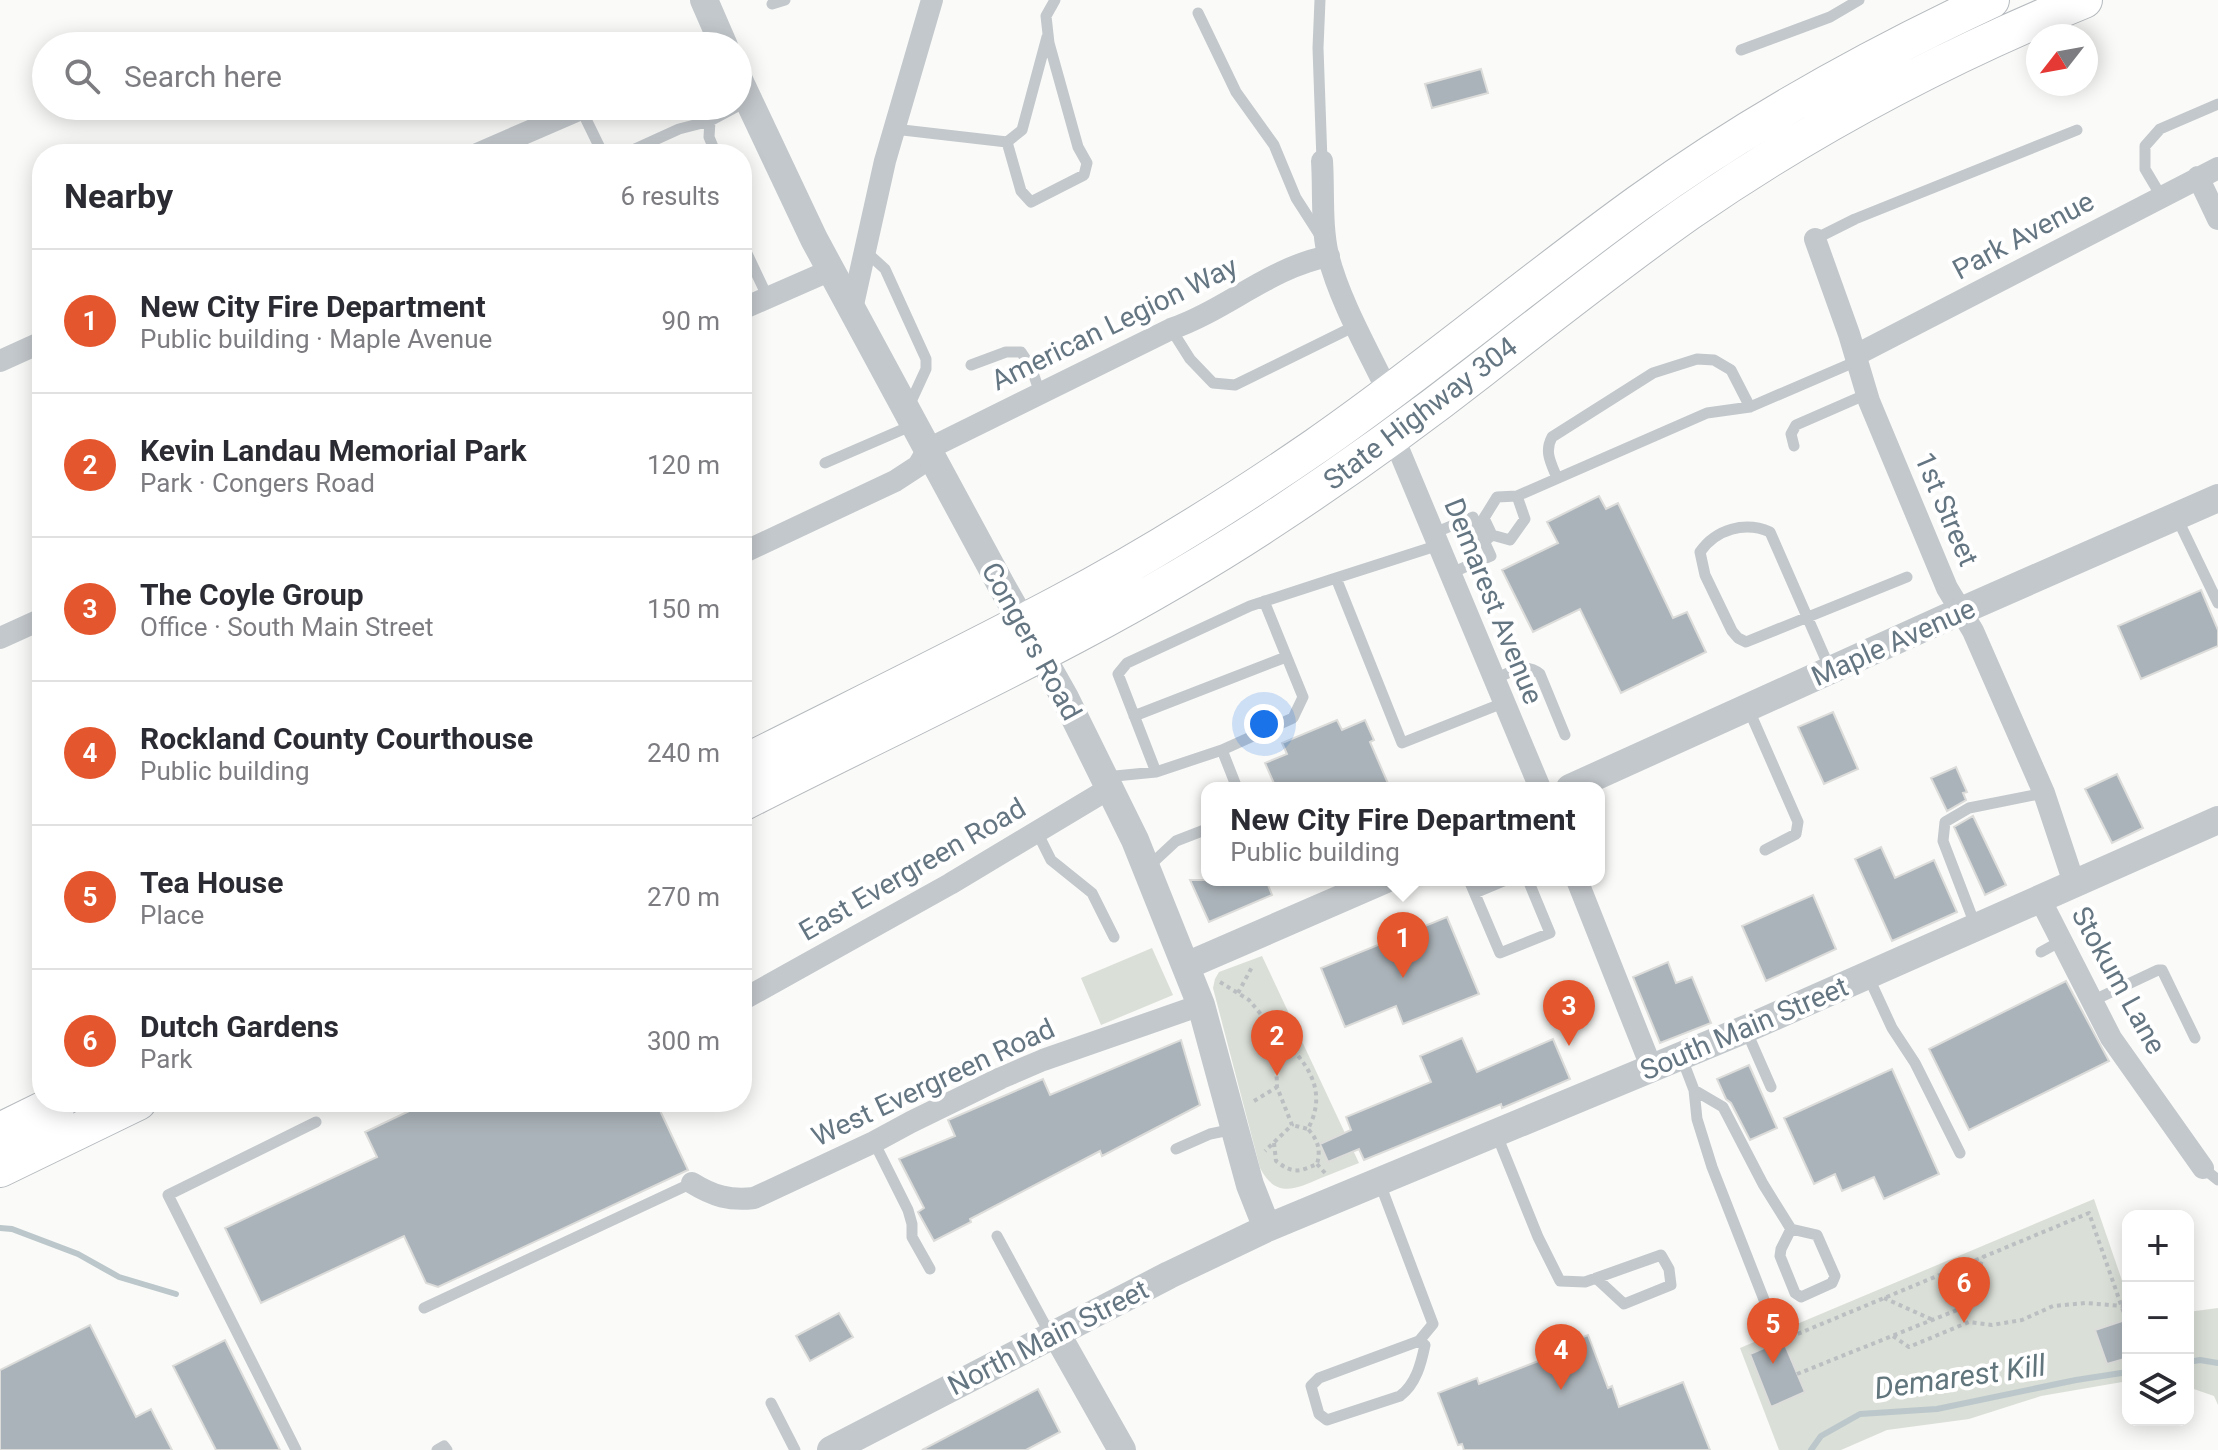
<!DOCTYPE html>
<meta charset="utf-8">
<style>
body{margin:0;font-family:Roboto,sans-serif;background:#f2f2f3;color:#2b2b33}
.controls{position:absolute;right:24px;bottom:24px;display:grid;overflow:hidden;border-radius:16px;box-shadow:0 4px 20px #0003}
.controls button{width:72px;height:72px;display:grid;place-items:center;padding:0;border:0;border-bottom:2px solid #e1e1e2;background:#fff;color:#2b2b33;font:40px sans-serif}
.compass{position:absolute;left:2026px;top:24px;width:72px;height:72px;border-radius:50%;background:#fff;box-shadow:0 4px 20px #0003;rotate:239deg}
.you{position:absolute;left:1264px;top:724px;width:28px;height:28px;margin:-20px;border:6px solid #fff;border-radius:50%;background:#1a73e8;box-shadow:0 0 0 12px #1a73e833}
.badge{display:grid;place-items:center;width:52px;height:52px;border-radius:50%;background:#e4572e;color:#fff;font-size:26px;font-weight:700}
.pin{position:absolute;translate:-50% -66px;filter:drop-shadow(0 2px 4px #0008)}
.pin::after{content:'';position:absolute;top:42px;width:28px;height:24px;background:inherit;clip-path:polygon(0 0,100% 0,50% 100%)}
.popup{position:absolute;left:1201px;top:782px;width:404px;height:104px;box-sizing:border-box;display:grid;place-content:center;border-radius:16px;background:#fff;filter:drop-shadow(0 2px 6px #0005);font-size:26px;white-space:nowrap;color:#7c7c81}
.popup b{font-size:30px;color:#2b2b33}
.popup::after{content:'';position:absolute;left:50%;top:100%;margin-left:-16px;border:16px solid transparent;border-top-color:#fff}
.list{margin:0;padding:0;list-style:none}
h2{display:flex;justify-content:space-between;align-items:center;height:104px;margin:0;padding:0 32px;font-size:34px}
h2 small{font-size:26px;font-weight:400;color:#7c7c81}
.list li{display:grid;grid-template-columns:52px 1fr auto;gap:24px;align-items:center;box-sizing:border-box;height:144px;padding:0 32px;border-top:2px solid #e1e1e2}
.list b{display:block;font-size:30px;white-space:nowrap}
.list p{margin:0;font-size:26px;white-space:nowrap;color:#7c7c81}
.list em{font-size:26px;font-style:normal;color:#7c7c81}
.icon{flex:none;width:44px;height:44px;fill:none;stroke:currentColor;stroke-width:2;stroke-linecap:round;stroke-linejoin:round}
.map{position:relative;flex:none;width:2218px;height:1450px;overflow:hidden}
.search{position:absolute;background:#fff;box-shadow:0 4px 20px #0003;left:32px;top:32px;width:720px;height:88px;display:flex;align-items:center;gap:20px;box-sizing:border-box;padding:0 28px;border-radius:44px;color:#7c7c81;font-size:30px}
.panel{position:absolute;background:#fff;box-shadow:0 4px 20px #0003;left:32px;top:144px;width:720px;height:968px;border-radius:32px}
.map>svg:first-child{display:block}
.green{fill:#dadfd7}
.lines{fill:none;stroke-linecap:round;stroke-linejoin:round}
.stream{stroke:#bbc7cb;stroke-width:6}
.building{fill:#aab3b9;stroke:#dcdcda;stroke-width:2}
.primary-casing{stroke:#b5babe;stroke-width:38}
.path{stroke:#bbbfc2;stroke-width:4;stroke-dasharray:4 4;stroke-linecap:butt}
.service{stroke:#c3c8cc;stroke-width:11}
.minor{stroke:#c3c8cc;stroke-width:22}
.tertiary{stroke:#c3c8cc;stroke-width:28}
.primary{stroke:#fff;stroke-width:36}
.labels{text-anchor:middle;stroke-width:8;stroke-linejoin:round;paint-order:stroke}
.street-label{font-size:28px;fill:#657683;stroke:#fff}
.water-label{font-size:30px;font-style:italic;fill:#60757c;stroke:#fff}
</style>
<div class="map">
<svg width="2218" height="1450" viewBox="0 0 2218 1450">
<rect width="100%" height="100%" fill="#fafaf8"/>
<path class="green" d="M1152,948L1173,995L1101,1025L1081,978Z
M1262,956L1359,1163C1346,1168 1334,1173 1321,1178C1296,1189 1276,1199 1260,1168L1213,988L1215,979L1219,972Z
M2094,1199L2128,1298V1381L2041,1396L1969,1419L1887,1430L1841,1450H1779L1740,1348Z
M2218,1308V1405L2214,1396L2188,1387V1312Z"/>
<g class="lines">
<path class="stream" d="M0,1228L12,1229L78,1254L119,1277L176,1294
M2188,1362L2200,1360L2218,1363
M1811,1450L1821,1436L1860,1414L1937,1409L2076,1380L2128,1372"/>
</g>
<path class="building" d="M1481,69L1488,93L1432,108L1425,84Z
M1599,496L1606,509L1618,503L1673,618L1687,612L1706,652L1621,693L1580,609L1533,632L1502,570L1558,543L1547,522Z
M2201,590L2218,630V646L2141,679L2118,626Z
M1833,712L1858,769L1824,784L1798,727Z
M1337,720L1342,730L1365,720L1374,740L1370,742L1390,788H1276L1265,763L1287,754L1282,743Z
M1956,767L1967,792L1963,793L1966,800L1947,811L1931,778Z
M2117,774L2143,828L2112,843L2085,789Z
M1973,816L2006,885L1985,895L1954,827Z
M1881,847L1895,878L1934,860L1957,912L1892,941L1855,859Z
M1190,880H1266L1272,895L1209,922Z
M1813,895L1836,949L1766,981L1742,926Z
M1447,917L1479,994L1403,1024L1396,1006L1345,1027L1321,968Z
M1668,962L1676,983L1692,977L1711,1023L1660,1043L1633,977Z
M2066,981L2109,1061L1969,1130L1929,1049Z
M1462,1038L1477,1072L1553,1039L1570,1079L1502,1108L1501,1104L1364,1160L1359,1149L1328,1162L1320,1144L1351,1130L1346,1117L1431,1082L1420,1056Z
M1181,1040L1200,1105L1102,1156L1100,1151L970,1219L971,1222L934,1241L918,1212L924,1208L899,1159L955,1136L948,1120L1043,1079L1050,1095Z
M1749,1065L1777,1128L1750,1140L1731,1103L1726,1099L1717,1079Z
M1892,1069L1939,1174L1884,1199L1874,1177L1842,1191L1835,1174L1814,1184L1784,1118Z
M428,1102H656L688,1170L438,1287L426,1283L404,1236L261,1303L225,1228L377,1157L365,1132Z
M839,1313L853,1337L810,1361L796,1336Z
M2128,1319V1358L2107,1364L2095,1330Z
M90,1325L136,1417L151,1409L172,1450H0V1370Z
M1588,1335L1608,1388L1612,1386L1619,1407L1683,1382L1710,1450H1464L1462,1444L1458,1445L1438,1393L1477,1378L1479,1384L1554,1355L1552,1349Z
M225,1340L280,1450H216L173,1366Z
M1783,1340L1805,1392L1771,1407L1750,1354Z
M1038,1389L1060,1432L1026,1450H922Z"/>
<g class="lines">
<defs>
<path id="primary" d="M742,764C847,711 954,659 1058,604C1147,557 1233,503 1316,446C1427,369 1530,281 1640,202C1750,123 1869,57 1991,0
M742,803C920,712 1103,631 1270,521C1343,473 1413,423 1482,369C1550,316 1618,262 1689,212C1812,127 1946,56 2084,0
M0,1131L59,1102
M0,1169L138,1102"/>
</defs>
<use href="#primary" class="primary-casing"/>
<path class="path" d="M1220,982L1249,1000L1275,1031L1277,1087L1292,1125L1265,1151
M1238,993L1252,967
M1275,1034C1298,1052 1322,1079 1315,1110C1314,1116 1311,1123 1308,1129L1292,1125
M1254,1101L1277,1087
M1274,1143L1276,1161C1293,1174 1299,1172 1317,1164C1321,1150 1318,1140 1308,1129
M1317,1164L1325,1173
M1884,1298L1933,1320
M1893,1336L1909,1347L1969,1322L1992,1325L2022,1320L2053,1306L2086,1303L2122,1306
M1783,1340L2089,1213L2126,1319
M1797,1374L1962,1308L1984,1256"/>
<path class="service" d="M1320,0L1318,48L1322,161
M772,4L785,0
M1198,13L1236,92L1274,145L1296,198L1321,237
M1741,50L1830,17L1859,0
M581,109L600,148L611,154
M710,121L709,137L716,154
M894,129L1007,142L1021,191L1031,202L1084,175L1087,163L1078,147L1049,43L1046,16L1055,0
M1007,142L1022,130L1047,37
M624,154L679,129L710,121L738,106
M2161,196L2145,169V146L2160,129L2218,104
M1815,239L1855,219L2077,130
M742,243L768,298
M864,250L885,269L926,359V369L909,406
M1171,329L1190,359L1213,383L1235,385L1357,325
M971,365L1006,352H1021L1031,367L1040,393
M1794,446L1791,434L1796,425L1867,394
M825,463L913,425
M1557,478C1551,463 1544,452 1552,437L1653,373L1697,359L1714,360L1731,370L1750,407
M1517,496L1707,413L1750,407L1857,361
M2177,518L2218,603
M1434,533L1473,517L1491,556L1451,573
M1485,541L1492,535L1510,540L1525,519L1517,496L1497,497L1484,518L1492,535
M1439,545L1336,578L1402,743L1503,703
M1830,669L1770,532C1745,521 1716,529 1700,552L1705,575L1732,631L1738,638L1746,642L1907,577
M1493,680C1509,673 1525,661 1540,674L1565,735
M1748,708L1798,822L1796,834L1765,850
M1134,716L1286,657
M1222,750L1293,718L1303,697L1264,601
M1156,772L1118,674L1127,663L1250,606L1336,578
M1105,777L1156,772L1222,750L1237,788
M1037,832L1051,860L1092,893L1114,937
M1148,867L1176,841L1207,829
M1469,880L1500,953L1550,933L1528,880
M1475,893L1506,880
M1976,927L1943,841L1945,822L1969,808L2044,793
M2041,952L2061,941
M1868,976L1892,1028L1915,1063L1960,1153
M2092,1001L2158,970H2162L2195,1038
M1746,1030L1771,1087
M1681,1056L1694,1090L1697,1119L1712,1167L1770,1315
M1694,1090L1723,1107L1763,1184L1791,1229
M1496,1133L1538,1237L1560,1281L1585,1282L1661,1255L1669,1269L1671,1285L1624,1304L1596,1278
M874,1142L908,1210L912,1224V1237L930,1269
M1176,1149L1210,1134L1234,1129
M2203,1168L2218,1180
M1379,1181L1433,1324L1419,1341L1319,1378L1311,1386L1319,1414L1327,1420L1400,1396C1416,1384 1421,1364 1425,1345L1419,1341
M1791,1229L1817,1235L1835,1276L1832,1283L1801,1297L1795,1293L1780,1256L1781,1249Z
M997,1236L1050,1334
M424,1308L692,1183
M771,1403L795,1450
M296,1450L168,1195L316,1122
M437,1450L444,1446L447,1450"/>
<path class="minor" d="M477,154L588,106
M1322,161C1324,191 1321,225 1328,255C1340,302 1368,350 1389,394
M2198,177L2218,219
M1815,239L1849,334L1869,401L1947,588L1973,631L2044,793L2074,883
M742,309L831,270
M852,309L885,161L932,0
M1856,355L2218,168
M0,361L42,342
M1393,436L1540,788
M742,553L895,481L918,466L928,449L1171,329C1226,310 1271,267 1329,256
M0,638L42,619
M1577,880L1652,1069
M2040,899L2111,1038L2203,1168
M742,1000L950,884L1110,788
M692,1183C713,1196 730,1201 754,1198L874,1142L911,1122L1001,1078L1043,1060L1201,1005"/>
<path class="tertiary" d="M704,0L724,46
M738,78L814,239L1000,583L1065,698L1135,840L1201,1005L1250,1185L1267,1228
M1570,788L1961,611L2218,498
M1186,966L1384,880
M1056,1333L1122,1450
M831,1450L1169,1275L1267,1228L1746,1029L2218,820"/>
<use href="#primary" class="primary"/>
</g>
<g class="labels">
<g class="street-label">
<text transform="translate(2023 235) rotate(-28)" y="10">Park Avenue</text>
<text transform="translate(1114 323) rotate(-26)" y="10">American Legion Way</text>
<text transform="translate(1420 413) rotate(-37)" y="10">State Highway 304</text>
<text transform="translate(1947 509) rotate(67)" y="10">1st Street</text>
<text transform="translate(1494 601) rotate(68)" y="10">Demarest Avenue</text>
<text transform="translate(1032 641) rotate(61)" y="10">Congers Road</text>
<text transform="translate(1893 642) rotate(-24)" y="10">Maple Avenue</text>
<text transform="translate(912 869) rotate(-30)" y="10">East Evergreen Road</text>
<text transform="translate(2119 980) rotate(61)" y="10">Stokum Lane</text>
<text transform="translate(1744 1028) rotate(-23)" y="10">South Main Street</text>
<text transform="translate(933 1082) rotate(-25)" y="10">West Evergreen Road</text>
<text transform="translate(1048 1337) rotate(-27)" y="10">North Main Street</text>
</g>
<g class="water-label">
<text transform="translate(1960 1377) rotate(-8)" y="10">Demarest Kill</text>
</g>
</g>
</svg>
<div class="controls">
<button>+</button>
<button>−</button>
<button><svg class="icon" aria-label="layers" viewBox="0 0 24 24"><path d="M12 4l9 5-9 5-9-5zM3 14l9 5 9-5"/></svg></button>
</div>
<svg class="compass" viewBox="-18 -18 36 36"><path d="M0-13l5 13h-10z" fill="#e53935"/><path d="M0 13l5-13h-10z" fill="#7c7c81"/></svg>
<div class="you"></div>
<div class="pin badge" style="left:1403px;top:978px">1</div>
<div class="popup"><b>New City Fire Department</b>Public building</div>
<div class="pin badge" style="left:1277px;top:1076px">2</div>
<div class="pin badge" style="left:1569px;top:1046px">3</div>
<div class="pin badge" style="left:1561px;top:1390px">4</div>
<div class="pin badge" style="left:1773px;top:1364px">5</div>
<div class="pin badge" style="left:1964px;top:1323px">6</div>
<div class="search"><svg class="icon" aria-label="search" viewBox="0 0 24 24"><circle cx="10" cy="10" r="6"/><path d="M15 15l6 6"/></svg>Search here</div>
<section class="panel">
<h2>Nearby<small>6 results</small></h2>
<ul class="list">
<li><span class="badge">1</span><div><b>New City Fire Department</b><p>Public building · Maple Avenue</p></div><em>90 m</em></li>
<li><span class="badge">2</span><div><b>Kevin Landau Memorial Park</b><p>Park · Congers Road</p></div><em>120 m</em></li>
<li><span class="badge">3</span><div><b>The Coyle Group</b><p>Office · South Main Street</p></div><em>150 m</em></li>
<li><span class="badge">4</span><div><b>Rockland County Courthouse</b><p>Public building</p></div><em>240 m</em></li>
<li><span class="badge">5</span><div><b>Tea House</b><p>Place</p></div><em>270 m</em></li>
<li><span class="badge">6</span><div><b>Dutch Gardens</b><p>Park</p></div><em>300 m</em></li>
</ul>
</section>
</div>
